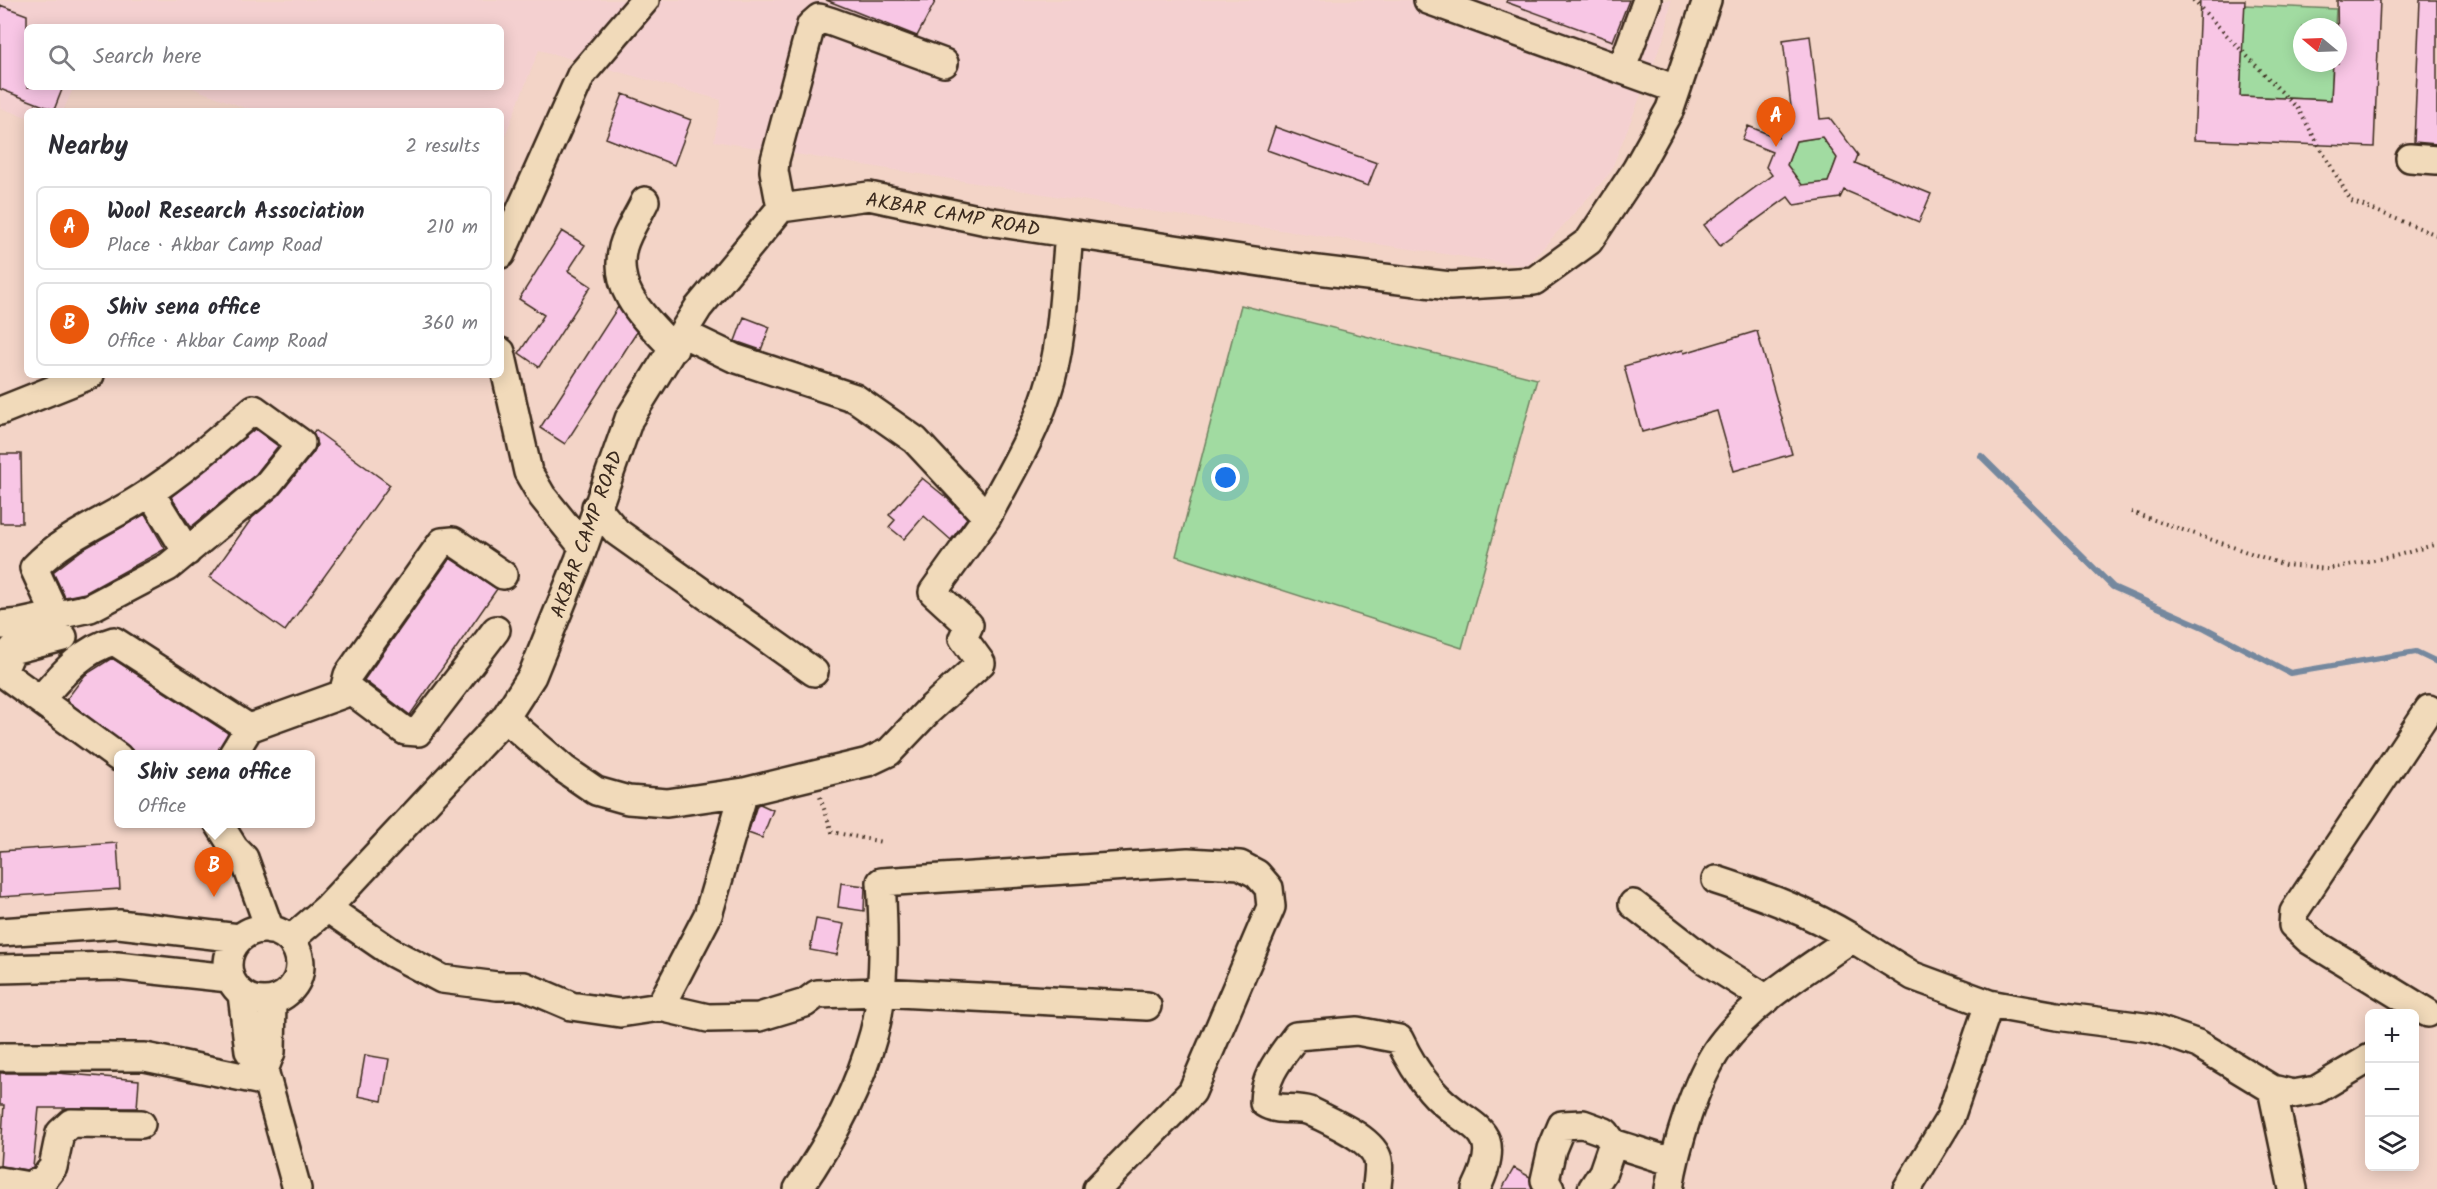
<!DOCTYPE html>
<meta charset="utf-8">
<style>
body{margin:0;font-family:Kalam,sans-serif;background:#f7f7f7;color:#2b2b33}
.controls{position:absolute;right:18px;bottom:18px;display:grid;overflow:hidden;border-radius:9px;box-shadow:0 3px 15px #0003}
.controls button{width:54px;height:54px;display:grid;place-items:center;padding:0;border:0;border-bottom:2px solid #e1e1e2;background:#fff;color:#2b2b33;font:30px sans-serif}
.compass{position:absolute;left:2293px;top:18px;width:54px;height:54px;border-radius:50%;background:#fff;box-shadow:0 3px 15px #0003;rotate:289deg}
.you{position:absolute;left:1226px;top:478px;width:21px;height:21px;margin:-15px;border:4px solid #fff;border-radius:50%;background:#1a73e8;box-shadow:0 0 0 9px #1a73e833}
.badge{display:grid;place-items:center;width:39px;height:39px;border-radius:50%;background:#ea580c;color:#fff;font-size:20px;font-weight:700}
.pin{position:absolute;translate:-50% -50px;filter:drop-shadow(0 2px 3px #0008)}
.pin::after{content:'';position:absolute;top:32px;width:21px;height:18px;background:inherit;clip-path:polygon(0 0,100% 0,50% 100%)}
.popup{position:absolute;left:114px;top:750px;width:201px;height:78px;box-sizing:border-box;display:grid;place-content:center;border-radius:9px;background:#fff;filter:drop-shadow(0 2px 4px #0005);font-size:20px;white-space:nowrap;color:#7c7c81}
.popup b{font-size:22px;color:#2b2b33}
.popup::after{content:'';position:absolute;left:50%;top:100%;margin-left:-12px;border:12px solid transparent;border-top-color:#fff}
.list{margin:0;padding:0;list-style:none}
h2{display:flex;justify-content:space-between;align-items:center;height:78px;margin:0;padding:0 24px;font-size:26px}
h2 small{font-size:20px;font-weight:400;color:#7c7c81}
.list li{display:grid;grid-template-columns:39px 1fr auto;gap:18px;align-items:center;box-sizing:border-box;height:84px;margin:0 12px 12px;padding:0 12px;border:2px solid #e1e1e2;border-radius:9px}
.list b{display:block;font-size:22px;white-space:nowrap}
.list p{margin:0;font-size:20px;white-space:nowrap;color:#7c7c81}
.list em{font-size:20px;font-style:normal;color:#7c7c81}
.icon{flex:none;width:33px;height:33px;fill:none;stroke:currentColor;stroke-width:2;stroke-linecap:round;stroke-linejoin:round}
.map{position:relative;flex:none;width:2437px;height:1189px;overflow:hidden}
.search{position:absolute;background:#fff;box-shadow:0 3px 15px #0003;left:24px;top:24px;width:480px;height:66px;display:flex;align-items:center;gap:15px;box-sizing:border-box;padding:0 21px;border-radius:9px;color:#7c7c81;font-size:22px}
.panel{position:absolute;background:#fff;box-shadow:0 3px 15px #0003;left:24px;top:108px;width:480px;height:270px;border-radius:9px}
.map>svg:first-child{display:block}
.built{fill:#f4d0d0}
.green{fill:#a1dba1;stroke:#6e8260;stroke-width:1.5}
.lines{fill:none;stroke-linecap:round;stroke-linejoin:round}
.stream{stroke:#74889e;stroke-width:6}
.building{fill:#f8c6e5;stroke:#3b2a1e;stroke-width:1.5;fill-rule:evenodd}
.minor-casing{stroke:#3b2a1e;stroke-width:32}
.path{stroke:#3b2a1e;stroke-width:4;stroke-dasharray:1.5 4.5;stroke-linecap:butt}
.minor{stroke:#f1daba;stroke-width:27}
.labels{text-anchor:middle;stroke-width:6;stroke-linejoin:round;paint-order:stroke}
.street-label{font-size:20px;fill:#3b2a1e;stroke:#f1daba}
</style>
<div class="map">
<svg width="2437" height="1189" viewBox="0 0 2437 1189">
<rect width="100%" height="100%" fill="#f3d4c7"/>
<filter id="ink" filterUnits="userSpaceOnUse"><feTurbulence type="fractalNoise" baseFrequency=".0167" numOctaves="2"/><feDisplacementMap in="SourceGraphic" scale="12" xChannelSelector="R" yChannelSelector="G"/><feConvolveMatrix kernelMatrix="1 2 1 2 8 2 1 2 1" color-interpolation-filters="sRGB"/></filter>
<g filter="url(#ink)">
<path class="built" d="M0,0H1671L1666,32L1610,173L1527,266L1143,210L714,141L721,100L539,50L501,146V111H253L190,87H501V27H27V87H74L63,111H27V117L0,108Z"/>
<path class="green" d="M2244,5L2336,9L2335,27H2302V63H2333L2331,100L2240,96Z
M1822,137L1837,158L1828,182L1802,185L1787,165L1796,141Z
M1241,305L1537,379L1462,648L1176,556Z"/>
<g class="lines">
<path class="stream" d="M1981,456L2113,587L2205,628L2290,673L2416,652L2437,662"/>
</g>
<path class="building" d="M826,0H936L917,36Z
M1507,0H1629L1613,41L1506,2Z
M2200,0H2245L2240,96L2331,100L2333,63H2338L2337,0H2380L2374,147L2194,140Z
M2420,0H2437V144L2414,142Z
M0,5L27,15V87H63L54,110L0,89Z
M1810,36L1820,119L1830,118L1858,155L1855,163L1931,194L1919,222L1844,190L1840,198L1794,205L1788,197L1720,246L1704,225L1772,175L1766,167L1772,152L1742,140L1748,126L1778,138L1784,124L1793,123L1783,40ZM1822,137L1837,158L1828,182L1802,185L1787,165L1796,141Z
M623,94L691,120L674,165L606,138Z
M1275,127L1377,163L1368,186L1267,150Z
M562,231L585,245L568,271L591,286L539,367L519,353L544,315L519,299Z
M618,307L637,332L565,444L540,428Z
M744,317L770,327L761,350L735,341Z
M1757,331L1792,454L1734,471L1717,411L1642,432L1624,366L1683,350L1684,353Z
M255,429L278,446L256,474L191,527L171,497Z
M315,430L390,485L285,631L210,577L252,518L279,495L313,453L317,445L313,433Z
M0,454H21L22,523H0Z
M922,478L948,499L967,518L951,540L924,516L904,539L889,527L895,520L889,515Z
M145,514L165,549L85,593L65,597L53,572L82,550Z
M450,558L497,589L410,715L364,680Z
M112,658L228,733L217,754H138L66,700L85,675Z
M760,804L773,810L762,838L748,833L757,805Z
M117,843L120,889L0,897V851Z
M841,883L865,886L864,911L838,907Z
M816,919L844,924L837,955L810,950Z
M365,1055L389,1059L382,1101L358,1096Z
M0,1073H57L139,1080L137,1108H39L33,1167L27,1170L0,1166L4,1105H0Z
M1514,1168L1530,1177L1532,1189H1502Z"/>
<g class="lines">
<defs>
<path id="minor" d="M1428,0L1676,89
M1622,68L1647,0
M2410,158L2437,160
M645,201C638,216 627,232 623,247C612,292 646,319 674,349
M781,208L774,171L775,160L811,25L819,18L832,22L944,63
M501,254L581,75L645,0
M684,334L734,358L855,398L915,440L987,517C1008,477 1033,437 1047,393C1063,346 1064,284 1069,234
M501,352L528,472L542,496L583,547
M0,411L90,375
M150,492L187,552
M596,507L617,532L814,672
M0,625L21,623L90,608L168,567L267,485L301,443L254,409C219,439 185,470 146,495C109,520 65,535 34,568L56,616
M0,671L118,757
M2,673L12,650L63,637
M345,686L405,731L418,732L496,630
M40,700C61,676 81,650 114,641L249,728
M505,718L564,769L596,791L628,800L667,803L744,792L868,762L889,752L928,711L981,663L963,638L969,625L933,592L987,517
M233,754L249,728L343,694L348,675L442,542L453,541L503,575
M219,824L234,848L244,858L270,930
M1716,880C1765,896 1807,911 1852,938
M1633,904L1705,960L1767,999
M327,908L391,952L442,979L497,986H524L571,1006L620,1013L660,1007L708,1018L759,1017L805,1003L817,994L879,992L1147,1006
M228 965a36 36 0 1 1 72 0a36 36 0 1 1-72 0Z
M0,932L119,924L239,938
M290,940L327,908L505,718L532,676L579,560L629,419L698,308L781,208L869,196L987,221L1301,268L1450,286L1534,281L1589,241L1636,170L1670,109L1707,0
M0,969L117,966L229,978
M242,994L249,1051L264,1070L297,1189
M660,1007L708,915L744,792
M2428,1013L2309,940L2293,925L2294,912L2429,709
M0,1057H145L267,1082
M264,1070L271,1052L272,1001
M2272,1089L2293,1189
M0,1181L29,1186L43,1180L53,1167L60,1133L71,1123L141,1124
M798,1189C831,1142 859,1088 874,1033C886,988 884,928 881,882L1188,862L1240,865L1257,874L1269,888L1271,907L1192,1092L1097,1189
M1377,1189C1377,1180 1380,1169 1378,1160C1373,1138 1329,1121 1310,1111C1294,1106 1278,1112 1264,1103C1264,1075 1281,1057 1296,1036L1357,1031L1399,1039C1407,1056 1419,1076 1431,1090C1465,1131 1509,1122 1476,1189
M1550,1189L1545,1180L1552,1149L1562,1125L1583,1124L1605,1132L1613,1143L1673,1162
M1592,1189L1603,1172L1613,1143
M1669,1189C1675,1148 1696,1079 1720,1046C1753,1001 1807,970 1852,938L1913,976L1989,1004L2057,1016L2152,1028L2198,1044L2272,1089L2293,1094L2316,1090L2370,1058
M1907,1189L1950,1118L1989,1004"/>
</defs>
<use href="#minor" class="minor-casing"/>
<path class="path" d="M2193,0L2298,109L2351,201L2437,235
M2131,512L2285,565L2327,569L2395,556L2437,544
M820,797L832,832L882,842"/>
<use href="#minor" class="minor"/>
</g>
</g>
<g class="labels">
<g class="street-label">
<text transform="translate(953 214) rotate(10)" y="7">AKBAR CAMP ROAD</text>
<text transform="translate(586 534) rotate(-70)" y="7">AKBAR CAMP ROAD</text>
</g>
</g>
</svg>
<div class="controls">
<button>+</button>
<button>−</button>
<button><svg class="icon" aria-label="layers" viewBox="0 0 24 24"><path d="M12 4l9 5-9 5-9-5zM3 14l9 5 9-5"/></svg></button>
</div>
<svg class="compass" viewBox="-18 -18 36 36"><path d="M0-13l5 13h-10z" fill="#e53935"/><path d="M0 13l5-13h-10z" fill="#7c7c81"/></svg>
<div class="you"></div>
<div class="pin badge" style="left:1776px;top:147px">A</div>
<div class="pin badge" style="left:214px;top:897px">B</div>
<div class="popup"><b>Shiv sena office</b>Office</div>
<div class="search"><svg class="icon" aria-label="search" viewBox="0 0 24 24"><circle cx="10" cy="10" r="6"/><path d="M15 15l6 6"/></svg>Search here</div>
<section class="panel">
<h2>Nearby<small>2 results</small></h2>
<ul class="list">
<li><span class="badge">A</span><div><b>Wool Research Association</b><p>Place · Akbar Camp Road</p></div><em>210 m</em></li>
<li><span class="badge">B</span><div><b>Shiv sena office</b><p>Office · Akbar Camp Road</p></div><em>360 m</em></li>
</ul>
</section>
</div>
